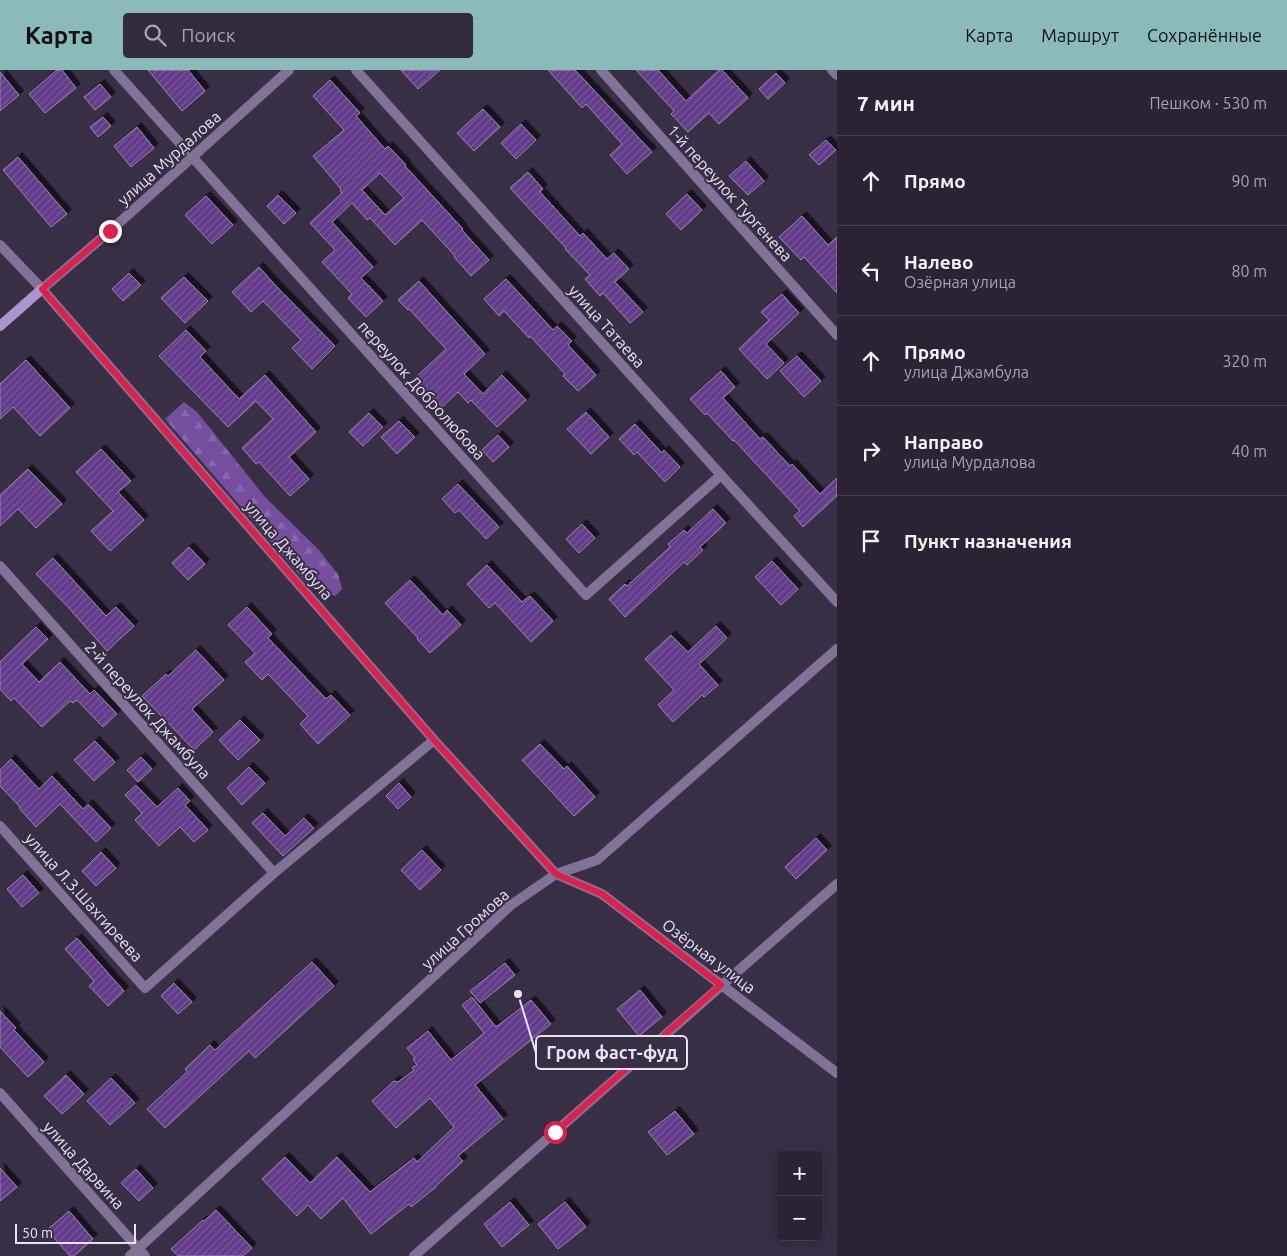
<!DOCTYPE html>
<html lang="ru">
<meta charset="utf-8">
<style>
body{margin:0;font-family:Ubuntu,sans-serif;background:#332b3c;color:#f1f3f6}
.controls{position:absolute;right:15px;bottom:15px;display:grid;overflow:hidden;border-radius:5px;box-shadow:0 2px 12px #0003}
.controls button{width:45px;height:45px;display:grid;place-items:center;padding:0;border:0;border-bottom:1px solid #47404f;background:#2b2334;color:#f1f3f6;font:25px sans-serif}
.scale{position:absolute;left:15px;bottom:12px;width:121px;box-sizing:border-box;padding-left:5px;border:2px solid #e8e2f1;border-top:0;font-size:14px;line-height:18px;white-space:nowrap;color:#e8e2f1;-webkit-text-stroke:4px #392f45;paint-order:stroke}
.stop{position:absolute;width:15px;height:15px;margin:-11px;border:4px solid #e11d48;border-radius:50%;background:#fff}
.stop.end{background:#e11d48;border-color:#fff;box-shadow:0 1px 5px #0008}
.list{margin:0;padding:0;list-style:none}
h2{display:flex;justify-content:space-between;align-items:center;height:65px;margin:0;padding:0 20px;font-size:21px}
h2 small{font-size:16px;font-weight:400;color:#a6a4ac}
.list li{display:grid;grid-template-columns:32px 1fr auto;gap:15px;align-items:center;box-sizing:border-box;height:90px;padding:0 20px;border-top:1px solid #47404f}
.list b{display:block;font-size:19px;white-space:nowrap}
.list p{margin:0;font-size:16px;white-space:nowrap;color:#a6a4ac}
.list em{font-size:16px;font-style:normal;color:#a6a4ac}
.icon{flex:none;width:28px;height:28px;fill:none;stroke:currentColor;stroke-width:2;stroke-linecap:round;stroke-linejoin:round}
.map{position:relative;flex:none;width:837px;height:1186px;overflow:hidden}
header{display:flex;align-items:center;gap:30px;box-sizing:border-box;height:70px;padding:0 25px;background:#8bbbb9;color:#111}
header strong{font-size:24px}
nav{display:flex;gap:28px;margin-inline-start:auto;font-size:18px}
.search{width:350px;height:45px;background:#332b3c;display:flex;align-items:center;gap:12px;box-sizing:border-box;padding:0 18px;border-radius:5px;color:#a6a4ac;font-size:19px}
main{display:flex}
aside{flex:1;background:#2b2334}
.map>svg:first-child{display:block}
.forest{fill:url(#forest-firs)}
.building{fill:url(#building-hatch);stroke:#968aa5;fill-rule:evenodd;filter:url(#shadow)}
.lines{fill:none;stroke-linecap:round;stroke-linejoin:round}
.street{stroke:#827297;stroke-width:10}
.secondary{stroke:#ae94ce;stroke-width:10}
.route{stroke:#e11d48;stroke-width:6}
.labels{text-anchor:middle;stroke-width:4;stroke-linejoin:round;paint-order:stroke}
.street-label{font-size:16px;fill:#e8e2f1;stroke:#392f45}
.leader{fill:none;stroke:#e8e2f1;stroke-width:2}
.callout-dot{fill:#e8e2f1;stroke:#392f45;stroke-width:2}
.callout{fill:#392f45;stroke:#e8e2f1;stroke-width:2}
.callout-label{font-size:18px;text-anchor:middle;font-weight:bold;fill:#e8e2f1}
</style>
<header>
<strong>Карта</strong>
<div class="search"><svg class="icon" aria-label="search" viewBox="0 0 24 24"><circle cx="10" cy="10" r="6"/><path d="M15 15l6 6"/></svg>Поиск</div>
<nav><a>Карта</a><a>Маршрут</a><a>Сохранённые</a></nav>
</header>
<main>
<div class="map">
<svg width="837" height="1186" viewBox="0 0 837 1186">
<defs>
<pattern id="forest-firs" width="22" height="20" patternUnits="userSpaceOnUse" patternTransform="scale(1.25)"><rect width="22" height="20" fill="#754e9f"/><path d="M5 1l3.5 6h-7zM16 11l3.5 6h-7z" fill="#8967ad"/></pattern>
<pattern id="building-hatch" width="6" height="6" patternUnits="userSpaceOnUse" patternTransform="scale(1.25)"><rect width="6" height="6" fill="#623b8a"/><path d="M-1 1l2-2M0 6l6-6M5 7l2-2" fill="none" stroke="#78579b"/></pattern>
<filter id="shadow"><feDropShadow dx="4.5" dy="-4.5" stdDeviation="0" flood-color="#0009"/></filter>
</defs>
<rect width="100%" height="100%" fill="#392f45"/>
<path class="forest" d="M184,332L197,342L265,427L318,479L338,504L342,519L335,526L319,519L311,518L165,349Z"/>
<path class="building" d="M57,0H62L76,18L45,43L29,24Z
M148,0H188L205,21L182,41Z
M401,0H440L418,19Z
M548,0H575L652,82L627,104L610,85L622,74L586,34L582,38Z
M636,0H658L686,31L719,0H722L748,28L719,54L709,43L688,62L671,44L674,41Z
M0,2L19,25L0,41Z
M776,3L785,13L768,29L759,19Z
M330,10L360,43L356,46L385,79L388,76L406,95L405,96L463,159L462,160L489,190L471,206L454,187L455,186L422,150L395,175L370,148L367,150L352,133L332,152L373,197L361,208L383,231L366,247L348,228L352,224L322,192L335,180L310,153L342,123L340,120L341,119L313,86L344,60L313,26ZM380,103L404,128L385,145L362,120Z
M100,14L111,27L95,40L84,27Z
M483,39L500,57L474,81L457,63Z
M103,47L111,56L98,67L90,57Z
M521,54L536,70L516,89L501,73Z
M137,57L154,78L131,97L114,76Z
M826,70L836,80L819,95L809,85Z
M18,87L67,144L51,157L3,100Z
M746,91L764,111L748,125L729,106Z
M528,102L543,119L540,122L580,166L583,163L607,189L614,183L629,199L615,212L643,242L630,253L603,223L600,226L585,209L590,205L565,179L566,178L510,118Z
M687,124L702,140L681,160L666,144Z
M278,125L296,143L284,154L267,136Z
M206,126L233,155L212,174L185,145Z
M802,146L828,175L837,167V223L804,187L801,190L779,167Z
M259,197L277,217L335,276L312,299L292,278L301,270L263,231L251,242L232,222Z
M129,203L141,215L123,231L112,219Z
M184,207L208,231L185,253L161,228Z
M506,209L553,260L557,256L572,271L568,275L596,305L578,321L563,306L565,304L530,266L529,268L504,241L499,246L484,229Z
M419,211L485,284L464,304L483,324L502,305L526,330L497,357L471,330L468,333L458,322L442,337L415,308L446,279L409,239L408,240L398,230Z
M782,224L799,243L766,274L784,293L767,309L739,279L769,250L761,242Z
M186,260L206,281L200,287L239,329L265,305L316,362L289,387L309,409L290,426L259,392L256,394L242,378L273,349L256,331L228,357L159,286Z
M797,286L821,311L804,327L780,301Z
M26,290L70,338L40,366L13,337L0,349V314Z
M721,301L735,317L723,328L760,369L763,367L790,396L792,394L820,424L837,408V426L803,457L794,446L800,441L734,370L733,371L707,343L705,345L690,329Z
M586,342L609,367L591,384L567,359Z
M369,343L383,357L363,376L349,362Z
M399,351L415,367L397,384L381,367Z
M635,354L662,383L664,380L680,397L665,412L637,382L634,385L619,369Z
M498,365L509,377L493,392L482,380Z
M101,379L131,411L118,422L144,450L110,481L91,461L113,441L76,402Z
M28,399L62,434L36,458L18,439L0,456V425Z
M458,414L499,457L486,469L459,440L455,443L442,429Z
M713,439L726,453L700,477L703,480L687,495L684,492L625,547L609,529L625,514L627,516L670,477L668,474L684,460L687,463Z
M582,454L595,468L579,483L566,469Z
M189,477L205,494L188,510L172,493Z
M53,488L106,546L116,537L134,556L107,581L68,537L36,504Z
M772,491L798,519L781,535L755,507Z
M487,495L522,532L530,526L553,551L531,572L495,533L489,538L467,514Z
M410,510L443,545L447,540L461,555L430,583L417,569L418,568L385,533Z
M247,537L272,564L268,568L326,629L331,625L350,645L318,674L300,654L308,646L268,604L262,610L245,592L255,583L228,555Z
M716,556L727,568L699,594L718,615L704,627L702,625L673,652L658,635L674,620L645,589L671,565L688,582Z
M36,557L48,569L22,594L39,612L60,592L90,624L94,620L117,644L103,657L77,630L73,633L70,631L42,657L14,628L11,631L0,619V592Z
M196,580L224,610L192,639L213,662L194,680L142,626L166,604L168,606Z
M240,650L260,670L238,690L219,670Z
M95,671L115,692L94,711L74,690Z
M540,674L564,699L567,696L595,727L574,746L522,690Z
M141,687L152,699L138,712L127,700Z
M11,689L39,719L52,706L83,739L88,734L111,758L96,772L60,734L36,757L19,738L20,737L0,716V700Z
M249,697L265,713L242,735L227,718Z
M399,713L411,727L398,739L386,726Z
M136,715L157,737L178,718L190,731L185,735L208,760L194,772L180,757L159,776L135,750L142,743L125,725Z
M263,743L285,766L304,748L314,758L283,786L252,753Z
M816,768L827,780L796,809L785,797Z
M422,780L441,800L420,820L401,800Z
M101,782L116,798L96,816L82,801Z
M23,805L39,823L22,837L7,819Z
M77,868L124,921L108,936L89,916L94,911L65,879Z
M312,892L334,916L255,988L249,981L165,1058L147,1039L187,1002L185,999L210,975L215,980Z
M505,893L515,905L480,933L470,921Z
M174,913L192,932L178,944L161,926Z
M640,920L662,947L639,966L617,939Z
M472,927L496,957L531,930L551,954L475,1015L503,1049L458,1086L463,1091L436,1116V1117L411,1137L409,1134L371,1164L343,1128L321,1149L308,1135L297,1146L262,1109L285,1087L310,1113L337,1087L370,1122L414,1088L417,1092L454,1057L430,1028L396,1058L372,1031L394,1011L398,1012L414,1000L412,998L417,995L413,989L415,988L407,978L428,961L451,990L484,963L462,935Z
M0,941L16,958L14,960L44,992L28,1007L0,977Z
M66,1005L84,1024L62,1044L44,1026Z
M111,1008L135,1033L110,1055L87,1031Z
M675,1041L694,1064L667,1085L648,1062Z
M0,1098L17,1117L0,1131Z
M136,1099L153,1118L139,1131L121,1113Z
M510,1132L529,1155L502,1177L484,1154Z
M565,1132L586,1157L558,1179L538,1154Z
M216,1140L252,1178L243,1186H178L171,1179L203,1150L204,1151Z
M69,1141L93,1169L74,1186H70L47,1160Z"/>
<g class="lines">
<path class="street" d="M114,0L586,525L721,405
M356,0L721,405L837,532
M601,0L837,265
M832,0L837,5
M0,175L42,219L434,670L556,804L602,824L837,1003
M42,219L110,161L289,0
M0,496L274,803
M0,756L145,918L274,803L434,670
M0,1023L145,1186
M130,1186L511,835L556,804L597,790L837,579
M414,1186L837,814"/>
<path class="secondary" d="M0,256L42,219"/>
</g>
<g class="lines">
<path class="route" d="M110,161L42,219L434,670L556,804L602,824L721,915L555,1062"/>
</g>
<g class="labels">
<g class="street-label">
<text transform="translate(169 88) rotate(-42)" y="6">улица Мурдалова</text>
<text transform="translate(730 123) rotate(48)" y="6">1-й переулок Тургенева</text>
<text transform="translate(607 256) rotate(48)" y="6">улица Татаева</text>
<text transform="translate(422 320) rotate(48)" y="6">переулок Добролюбова</text>
<text transform="translate(289 480) rotate(49)" y="6">улица Джамбула</text>
<text transform="translate(148 640) rotate(48)" y="6">2-й переулок Джамбула</text>
<text transform="translate(84 827) rotate(48)" y="6">улица Л.З.Шахгиреева</text>
<text transform="translate(465 859) rotate(-42)" y="6">улица Громова</text>
<text transform="translate(709 886) rotate(37)" y="6">Озёрная улица</text>
<text transform="translate(84 1095) rotate(48)" y="6">улица Дарвина</text>
</g>
</g>
<path class="leader" d="M518 924L536 983"/>
<circle class="callout-dot" cx="518" cy="924" r="5"/>
<rect class="callout" x="536" y="966" width="151" height="33" rx="5"/>
<g class="callout-label">
<text x="612" y="989">Гром фаст-фуд</text>
</g>
</svg>
<div class="controls">
<button>+</button>
<button>−</button>
</div>
<div class="scale">50 m</div>
<div class="stop" style="left:555px;top:1062px"></div>
<div class="stop end" style="left:110px;top:161px"></div>
</div>
<aside>
<h2>7 мин<small>Пешком · 530 m</small></h2>
<ul class="list">
<li><svg class="icon" aria-label="ahead" viewBox="0 0 24 24"><path d="M12 20V5M6 11l6-6 6 6"/></svg><div><b>Прямо</b></div><em>90 m</em></li>
<li><svg class="icon" aria-label="left" viewBox="0 0 24 24"><path d="M17 20v-9H6M10 6l-5 5 5 5"/></svg><div><b>Налево</b><p>Озёрная улица</p></div><em>80 m</em></li>
<li><svg class="icon" aria-label="ahead" viewBox="0 0 24 24"><path d="M12 20V5M6 11l6-6 6 6"/></svg><div><b>Прямо</b><p>улица Джамбула</p></div><em>320 m</em></li>
<li><svg class="icon" aria-label="right" viewBox="0 0 24 24"><path d="M7 20v-9h11M14 6l5 5-5 5"/></svg><div><b>Направо</b><p>улица Мурдалова</p></div><em>40 m</em></li>
<li><svg class="icon" aria-label="arrive" viewBox="0 0 24 24"><path d="M6 21V4h12l-3 4 3 4H6"/></svg><div><b>Пункт назначения</b></div></li>
</ul>
</aside>
</main>
